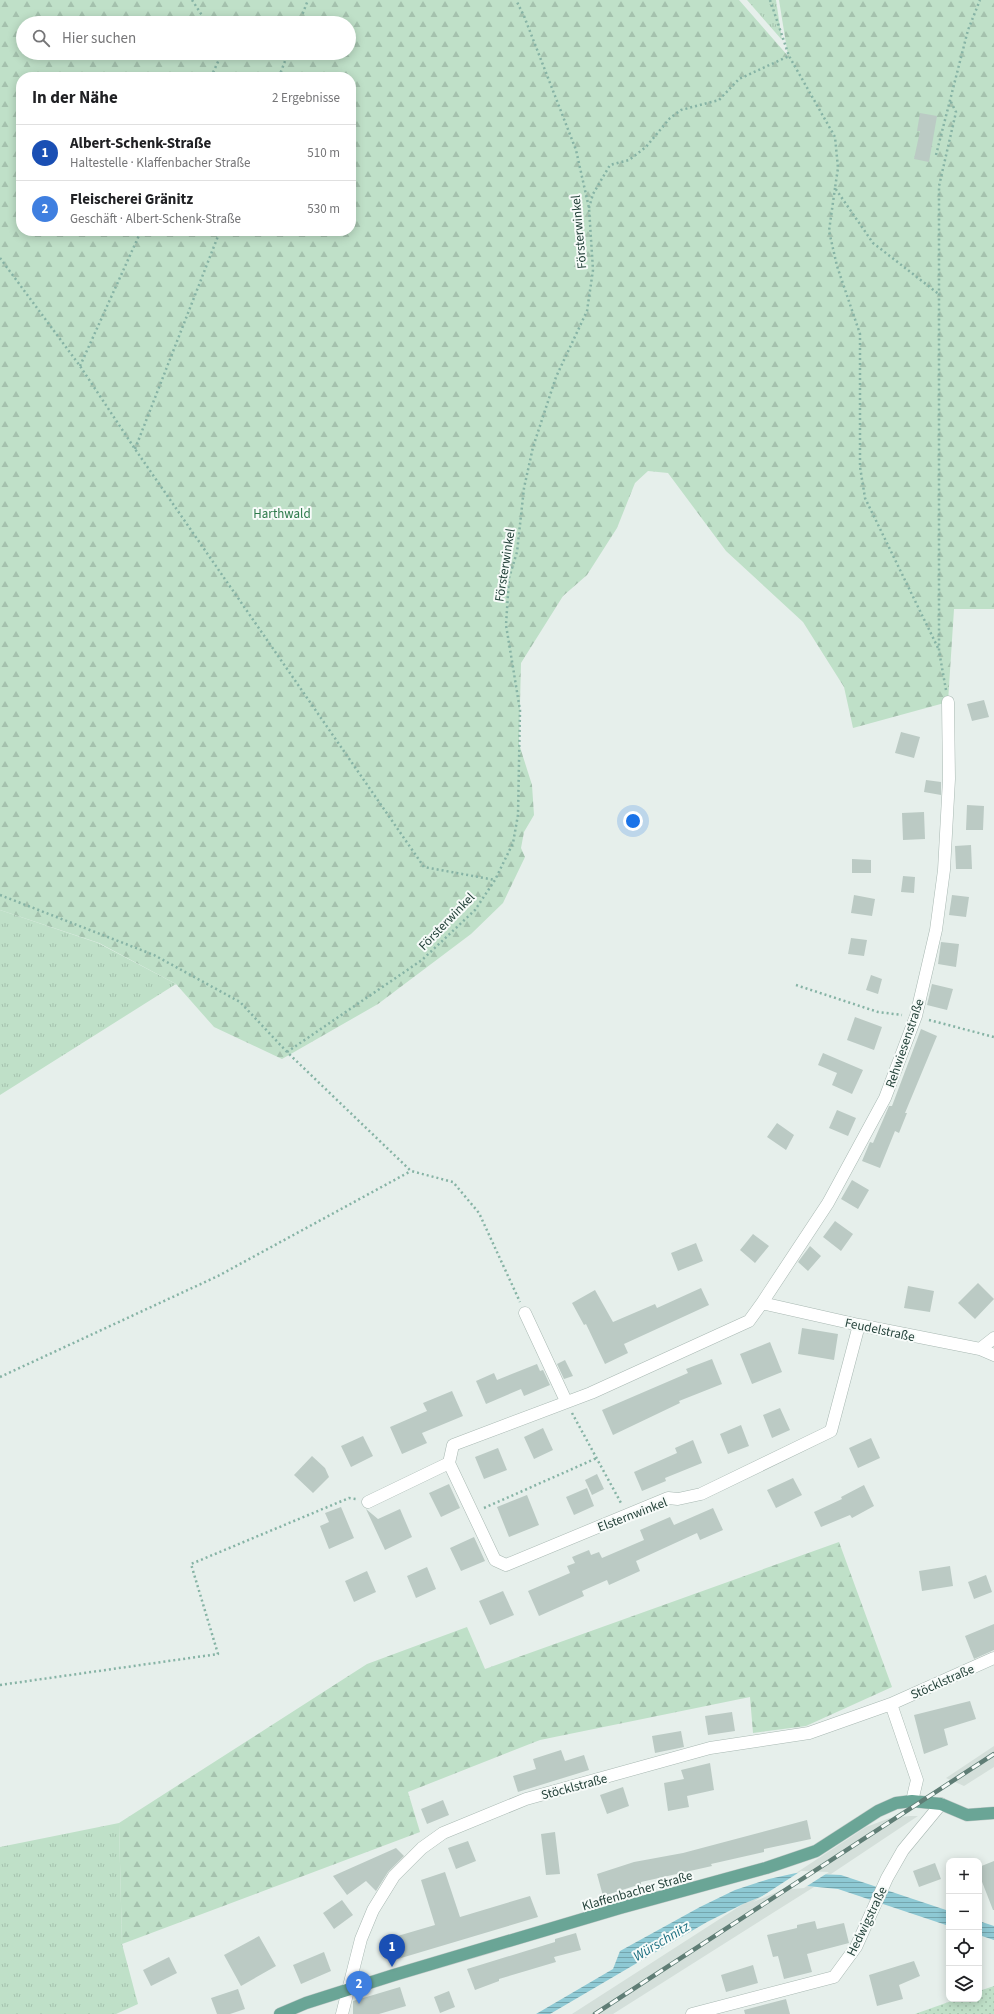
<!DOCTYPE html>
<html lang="de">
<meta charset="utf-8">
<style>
body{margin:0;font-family:"Source Sans 3",sans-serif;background:#f6f6f6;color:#202124}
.controls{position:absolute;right:12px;bottom:12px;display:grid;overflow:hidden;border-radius:8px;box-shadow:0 2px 10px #0003}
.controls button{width:36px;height:36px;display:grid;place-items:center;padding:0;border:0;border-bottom:1px solid #e0e0e0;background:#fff;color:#202124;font:20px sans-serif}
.you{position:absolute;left:633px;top:821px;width:14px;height:14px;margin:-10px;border:3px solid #fff;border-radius:50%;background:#1a73e8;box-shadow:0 0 0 6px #1a73e833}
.badge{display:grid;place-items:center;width:26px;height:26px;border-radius:50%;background:#0b8043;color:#fff;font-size:13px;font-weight:700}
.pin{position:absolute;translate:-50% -33px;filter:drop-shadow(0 1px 2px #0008)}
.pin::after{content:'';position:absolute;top:21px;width:14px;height:12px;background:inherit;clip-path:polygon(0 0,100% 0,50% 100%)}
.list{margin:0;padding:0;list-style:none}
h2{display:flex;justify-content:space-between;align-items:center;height:52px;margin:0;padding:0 16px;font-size:17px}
h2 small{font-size:13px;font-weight:400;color:#757577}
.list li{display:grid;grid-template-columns:26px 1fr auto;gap:12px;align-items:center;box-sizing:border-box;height:56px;padding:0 16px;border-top:1px solid #e0e0e0}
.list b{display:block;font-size:15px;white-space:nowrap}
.list p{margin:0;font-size:13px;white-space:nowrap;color:#757577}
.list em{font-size:13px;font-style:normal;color:#757577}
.icon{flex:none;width:22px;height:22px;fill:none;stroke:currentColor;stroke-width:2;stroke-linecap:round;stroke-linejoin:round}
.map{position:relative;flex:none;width:994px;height:2014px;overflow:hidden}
.search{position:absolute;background:#fff;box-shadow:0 2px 10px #0003;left:16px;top:16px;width:340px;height:44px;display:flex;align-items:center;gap:10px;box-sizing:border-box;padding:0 14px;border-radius:22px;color:#757577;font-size:15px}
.panel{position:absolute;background:#fff;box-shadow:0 2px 10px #0003;left:16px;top:72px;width:340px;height:164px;border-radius:16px}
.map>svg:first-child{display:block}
.built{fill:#d4dfda}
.grass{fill:url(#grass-tufts)}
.forest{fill:url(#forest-firs);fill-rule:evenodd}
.garden{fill:url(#garden-dots)}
.water{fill:url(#water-rules)}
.pier{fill:#e6efeb}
.building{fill:#bbcac4}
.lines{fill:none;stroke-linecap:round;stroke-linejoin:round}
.minor-casing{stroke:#a8b8b2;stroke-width:13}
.major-casing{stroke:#c2cac8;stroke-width:13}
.path{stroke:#86b3a5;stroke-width:2.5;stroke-dasharray:2 3;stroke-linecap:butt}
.minor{stroke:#fff;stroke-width:12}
.major{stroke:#6aa596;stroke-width:12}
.rail-casing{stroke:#5f7d75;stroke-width:4.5}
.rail{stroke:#f7fbf9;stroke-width:3;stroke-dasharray:9;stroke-linecap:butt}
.labels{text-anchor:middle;stroke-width:4;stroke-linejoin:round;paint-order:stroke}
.street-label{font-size:13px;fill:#24423a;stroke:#f7fbf9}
.park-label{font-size:13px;fill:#2d7a4b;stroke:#f7fbf9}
.water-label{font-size:14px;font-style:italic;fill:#1c6f80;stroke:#f7fbf9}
</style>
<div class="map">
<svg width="994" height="2014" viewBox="0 0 994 2014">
<defs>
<pattern id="grass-tufts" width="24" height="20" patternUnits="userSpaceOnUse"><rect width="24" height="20" fill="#bfe0c8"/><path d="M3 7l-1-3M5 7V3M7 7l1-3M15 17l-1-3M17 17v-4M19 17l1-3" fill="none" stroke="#a4c1ad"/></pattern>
<pattern id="forest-firs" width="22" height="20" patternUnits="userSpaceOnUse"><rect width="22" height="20" fill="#bfe0c8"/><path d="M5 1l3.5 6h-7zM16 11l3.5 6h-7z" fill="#a4c1ad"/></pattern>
<pattern id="garden-dots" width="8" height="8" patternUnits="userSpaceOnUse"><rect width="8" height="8" fill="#bfe0c8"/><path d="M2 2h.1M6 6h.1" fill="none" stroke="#a4c1ad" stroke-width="1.8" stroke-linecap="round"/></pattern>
<pattern id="water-rules" width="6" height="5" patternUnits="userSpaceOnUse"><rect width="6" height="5" fill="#8ec9d4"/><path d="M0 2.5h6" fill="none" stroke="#74a5ad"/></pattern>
</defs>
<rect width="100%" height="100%" fill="#e6efeb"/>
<path class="built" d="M994,1746V1767L964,1786L946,1778Z
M910,1816H918L831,1874L796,1873L866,1827L890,1818Z
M807,1886L814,1887L613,2014H572L743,1904L782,1888Z"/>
<path class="grass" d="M747,0H776L782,40Z
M0,910L98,943L176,984L0,1095Z
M119,1823L122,1944L138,2004L116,2014H0V1847Z"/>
<path class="forest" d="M0,0H739L788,56L779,0H994V609H954L948,702L853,728L844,687L803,622L726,551L668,473L648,471L635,483L617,528L587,575L563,596L521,663L519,744L532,785L534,815L524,832L521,848L525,857L503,903L471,934L378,1004L282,1059L214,1027L176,984L99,943L0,910ZM23,23H349V53H23ZM21,77H351V231H21Z
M839,1542L892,1687L806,1726L753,1733L750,1697L540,1740L408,1792L420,1832L122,1944L119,1823L367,1664L467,1627L485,1669Z"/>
<path class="garden" d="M994,1986V2014H915L957,1999H979V1991Z"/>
<path class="water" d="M796,1873L841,1875L949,1911V1926L838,1889L807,1886L782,1888L743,1904L707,1922L550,2014H536L613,1969L620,1951L700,1907L735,1890L769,1879Z
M979,1921L994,1926V1940L979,1935Z"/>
<path class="pier" d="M801,1871L829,1872L804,1888L782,1890L753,1902Z"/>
<path class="building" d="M920,113L937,116L929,162L914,159L920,131H917Z
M984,700L989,717L972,721L967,704Z
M901,732L920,737L914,758L895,753Z
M926,780L941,782V795L924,792Z
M967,805L984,806L983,830H966Z
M924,812L925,839L903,840L902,813Z
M971,845L972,869H956L955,846Z
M852,859L871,860V873H852Z
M903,876L915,877L914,893L901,892Z
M854,895L875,899L872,916L851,913Z
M952,895L969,897L966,917L949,915Z
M851,938L867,940L864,956L848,954Z
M941,942L959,944L956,967L938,964Z
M871,975L882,979L878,994L866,990Z
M932,984L953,989L947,1010L927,1005Z
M855,1017L882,1027L874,1050L847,1040Z
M921,1029L937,1036L905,1113H907L899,1133L895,1131L880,1168L862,1161L870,1142L873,1143L889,1106H892Z
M823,1053L863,1070L852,1094L832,1085L837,1073L818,1065Z
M837,1110L856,1118L848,1136L829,1128Z
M777,1123L794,1135L786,1150L767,1137Z
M852,1180L869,1190L858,1209L841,1199Z
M835,1221L853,1234L841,1251L823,1237Z
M753,1234L769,1246L755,1263L740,1250Z
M696,1243L703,1261L678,1271L671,1253Z
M810,1246L821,1256L808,1271L798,1262Z
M978,1283L994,1299L975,1319L958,1303Z
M908,1286L934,1291L930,1312L904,1308Z
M701,1288L709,1305L624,1344L628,1353L605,1364L586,1324L584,1325L572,1303L595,1290L613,1322L655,1304L657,1308Z
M802,1328L838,1334L834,1360L798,1354Z
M770,1342L782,1372L752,1384L740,1354Z
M712,1359L722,1384L679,1401L680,1403L613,1435L602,1410L688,1373L686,1369Z
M565,1360L573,1376L564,1379L557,1364Z
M537,1364L540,1371L543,1370L550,1385L524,1396L521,1389L486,1404L476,1381L494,1373L497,1380Z
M452,1391L463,1416L422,1433L427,1443L402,1454L390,1427L427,1411L423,1403Z
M780,1408L790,1430L772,1438L763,1415Z
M741,1425L749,1446L728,1454L720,1434Z
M543,1428L553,1450L534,1459L524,1437Z
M363,1436L373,1456L351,1467L341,1446Z
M871,1438L880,1458L858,1468L849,1448Z
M693,1440L702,1463L665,1478L666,1481L642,1491L634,1472L677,1453L675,1448Z
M498,1448L507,1470L484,1479L475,1457Z
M312,1456L325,1468L329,1477L313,1493L294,1475Z
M597,1474L604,1489L592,1495L585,1480Z
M793,1478L802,1495L776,1508L767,1490Z
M449,1484L460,1508L441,1517L429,1493Z
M864,1485L874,1506L852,1518L850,1515L821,1527L814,1512L842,1499L841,1497Z
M587,1488L594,1506L574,1515L566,1497Z
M527,1495L539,1525L509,1537L497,1507Z
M341,1507L354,1538L329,1549L320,1526L329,1522L325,1513Z
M713,1508L723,1530L700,1540L697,1533L636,1561L640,1571L609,1585L607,1580L582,1591L584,1596L539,1616L528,1591L570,1573L567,1566L575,1563L572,1557L589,1550L591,1555L599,1552L602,1558L644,1540L640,1530L670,1517L674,1525Z
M366,1509L378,1519L400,1509L412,1537L385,1550Z
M474,1537L485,1561L461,1571L450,1548Z
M950,1566L953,1586L922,1591L919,1571Z
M427,1567L436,1589L416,1598L407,1576Z
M367,1571L376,1592L354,1602L345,1581Z
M986,1575L992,1592L974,1599L968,1582Z
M503,1591L514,1615L490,1625L479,1601Z
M994,1624V1650L974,1659L965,1636Z
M970,1701L976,1719L944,1729L948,1745L924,1754L914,1715Z
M732,1712L735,1731L708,1735L705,1716Z
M681,1731L684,1747L655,1753L652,1736Z
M561,1750L565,1761L584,1755L589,1770L518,1792L513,1776L536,1769L533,1759Z
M710,1763L714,1790L687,1796L689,1807L668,1811L664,1783L684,1779L681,1770Z
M623,1787L629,1806L607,1814L600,1795Z
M443,1800L449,1815L427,1824L421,1809Z
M807,1820L811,1839L764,1849V1852L711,1864L712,1866L641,1882V1884L603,1896L597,1874L634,1862L683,1853Z
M555,1832L560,1874L546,1875L541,1834Z
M468,1841L476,1861L456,1869L448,1848Z
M396,1848L404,1856L388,1872L376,1891L366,1881L347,1895L333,1876Z
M994,1861V1910H993L979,1874V1867Z
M935,1863L941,1879L919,1887L913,1871Z
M445,1872L460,1917L530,1896L538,1917L391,1961L384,1940L435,1925L421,1880Z
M342,1900L353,1915L334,1929L323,1913Z
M815,1921L817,1929L844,1923L849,1943L807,1954L812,1972L784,1979L778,1956L773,1957L767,1935L797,1928V1925Z
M576,1933L581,1950L554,1957L556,1962L499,1979V1981L475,1990L467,1969L555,1942V1939Z
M259,1936L276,1966L241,1986L224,1955Z
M324,1952L331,1971L301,1984L293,1965Z
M169,1957L177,1973L151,1986L143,1970Z
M914,1961L920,1976L899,1985L903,1999L877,2006L869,1975Z
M753,1965L758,1983L726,1992L721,1975Z
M400,1987L406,2006L379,2014H353V2001Z
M238,1989L245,2009L230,2014H217L211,1998Z
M449,1991L455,2007L440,2013L434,1997Z
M786,1999L790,2014H745L744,2010Z"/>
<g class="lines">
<defs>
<path id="minor" d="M762,1303L859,1325L980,1349L994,1355
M525,1313L566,1401
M859,1325L831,1431L701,1494L678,1499L668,1498L506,1565L495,1560L449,1463L453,1445L591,1393L749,1321L762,1303L828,1203L885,1098L916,1016L936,930L944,870L949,779L948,702
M980,1349L994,1338
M368,1502L449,1463
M891,1704L917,1780L912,1801
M342,2014L361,1939L373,1910L394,1876L422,1848L443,1833L526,1799L710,1748L809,1733L891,1704L994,1658
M692,2014L834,1977L856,1947L887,1878L903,1850L941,1804"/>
<path id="major" d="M280,2014L306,2003L394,1975L620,1908L766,1868L816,1851L878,1811L896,1803L912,1801L941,1804L967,1815L994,1813"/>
</defs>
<use href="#minor" class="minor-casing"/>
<use href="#major" class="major-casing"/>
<path class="path" d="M192,0L207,23
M770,0L789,56L835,137L838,168L835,188L873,243L940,295
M299,23L308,0
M211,77L222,53
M279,77L288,53
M936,155L968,30L980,0
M835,188L829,231L837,266L860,334V467L865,498L939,650
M589,208L593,194L610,165L629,160L646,147L670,118L681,110L719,100L739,79L789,56
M0,258L80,366L135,449L424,867L495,880
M80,366L141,231
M135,449L220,231
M946,690L939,651V186L956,112L950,100
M0,895L154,955L240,1002L287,1052L411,1171L453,1182L479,1213L520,1302
M796,985L878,1012L902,1015
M929,1020L994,1037
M287,1052L422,960L475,910L495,880L513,843L518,815L520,710L506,625L509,578L517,552L524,488L533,447L556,377L587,311L593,270L589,208L576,150L524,16L516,0
M0,1377L218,1276L411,1171
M572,1413L621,1503
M484,1508L597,1458
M0,1685L218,1654L191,1564L349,1498L356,1499"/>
<use href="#minor" class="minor"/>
<use href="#major" class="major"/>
<defs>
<path id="rail" d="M595,2014L994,1754"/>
</defs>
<use href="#rail" class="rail-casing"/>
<use href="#rail" class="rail"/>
</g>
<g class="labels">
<g class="street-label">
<text transform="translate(578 232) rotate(-95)" y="5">Försterwinkel</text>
<text transform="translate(504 565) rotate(-81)" y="5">Försterwinkel</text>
<text transform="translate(446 921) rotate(-46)" y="5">Försterwinkel</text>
<text transform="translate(904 1043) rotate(-71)" y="5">Rehwiesenstraße</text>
<text transform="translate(880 1329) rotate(12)" y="5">Feudelstraße</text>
<text transform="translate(632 1514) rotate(-21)" y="5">Elsternwinkel</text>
<text transform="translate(942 1681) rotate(-24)" y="5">Stöcklstraße</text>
<text transform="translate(574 1786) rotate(-15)" y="5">Stöcklstraße</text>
<text transform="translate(637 1890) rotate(-16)" y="5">Klaffenbacher Straße</text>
<text transform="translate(866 1921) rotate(-64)" y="5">Hedwigstraße</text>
</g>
<g class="park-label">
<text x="282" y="518">Harthwald</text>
</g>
<g class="water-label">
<text transform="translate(661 1941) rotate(-31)" y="5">Würschnitz</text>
</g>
</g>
</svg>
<div class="controls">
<button>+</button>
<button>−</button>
<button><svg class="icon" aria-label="locate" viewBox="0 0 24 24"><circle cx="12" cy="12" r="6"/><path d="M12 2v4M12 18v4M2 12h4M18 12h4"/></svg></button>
<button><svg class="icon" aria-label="layers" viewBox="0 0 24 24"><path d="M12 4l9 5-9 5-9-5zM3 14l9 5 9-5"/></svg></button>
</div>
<div class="you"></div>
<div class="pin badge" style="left:392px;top:1967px;background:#1a4fb4">1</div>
<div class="pin badge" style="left:359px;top:2004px;background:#3f7fe0">2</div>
<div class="search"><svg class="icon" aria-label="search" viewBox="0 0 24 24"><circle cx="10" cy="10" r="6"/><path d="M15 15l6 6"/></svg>Hier suchen</div>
<section class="panel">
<h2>In der Nähe<small>2 Ergebnisse</small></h2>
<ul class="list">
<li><span class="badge" style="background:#1a4fb4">1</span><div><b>Albert-Schenk-Straße</b><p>Haltestelle · Klaffenbacher Straße</p></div><em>510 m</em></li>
<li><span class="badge" style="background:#3f7fe0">2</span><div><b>Fleischerei Gränitz</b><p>Geschäft · Albert-Schenk-Straße</p></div><em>530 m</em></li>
</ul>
</section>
</div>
